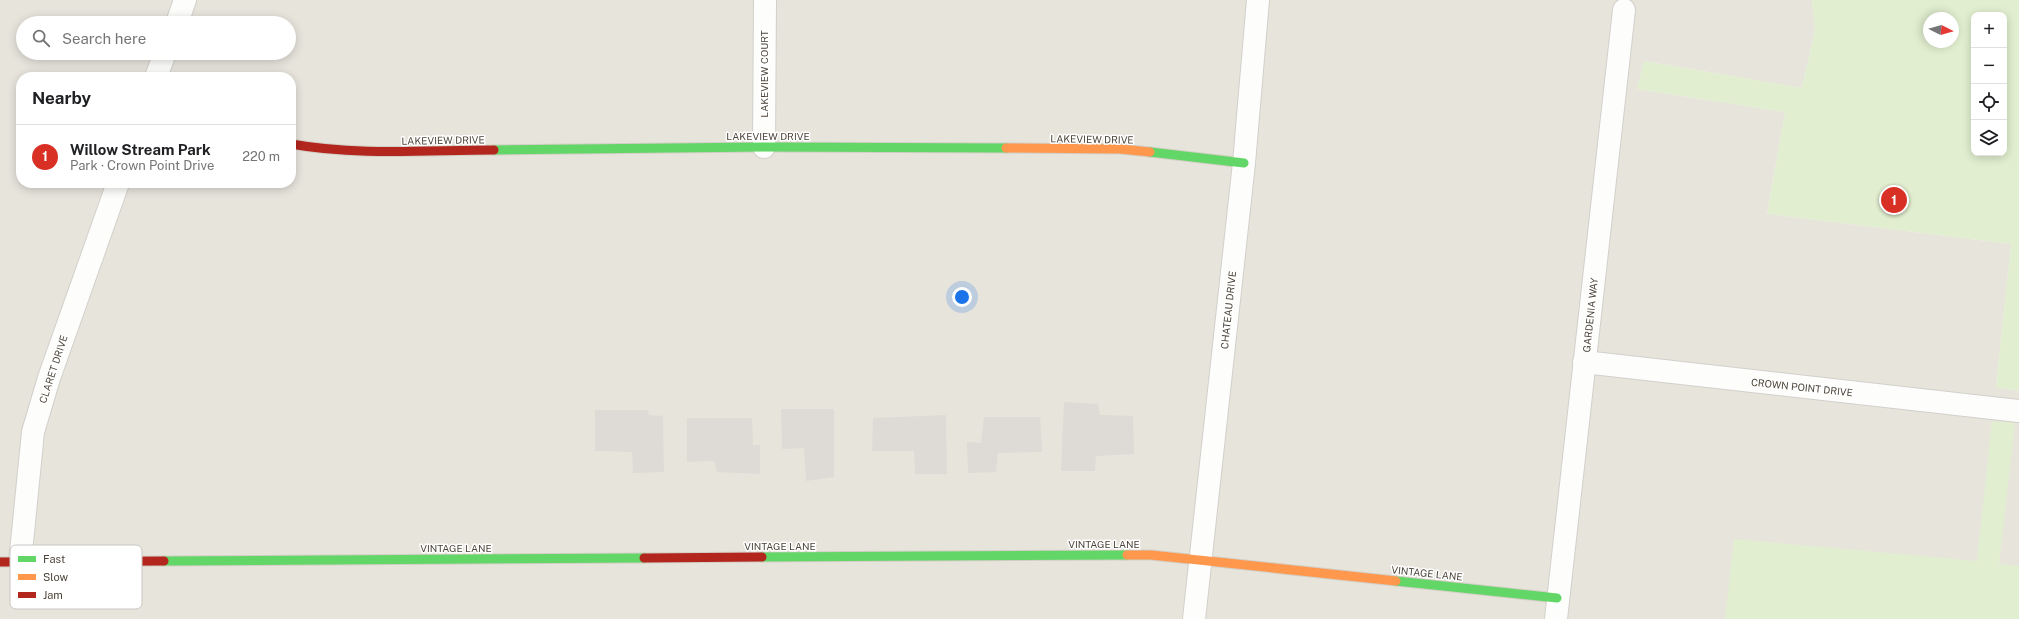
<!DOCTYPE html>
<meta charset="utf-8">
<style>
body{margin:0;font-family:"Public Sans",sans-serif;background:#f6f6f6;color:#202124}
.controls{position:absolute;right:12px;top:12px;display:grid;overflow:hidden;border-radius:8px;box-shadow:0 2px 10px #0003}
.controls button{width:36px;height:36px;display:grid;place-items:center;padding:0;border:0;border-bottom:1px solid #e0e0e0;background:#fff;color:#202124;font:20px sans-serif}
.compass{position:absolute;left:1923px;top:12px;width:36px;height:36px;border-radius:50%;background:#fff;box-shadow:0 2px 10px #0003;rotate:96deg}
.you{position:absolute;left:962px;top:297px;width:14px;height:14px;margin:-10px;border:3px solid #fff;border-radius:50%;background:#1a73e8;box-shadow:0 0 0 6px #1a73e833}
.badge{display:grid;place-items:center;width:26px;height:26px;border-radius:50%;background:#d93025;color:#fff;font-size:13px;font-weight:700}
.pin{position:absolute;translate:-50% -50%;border:2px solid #fff;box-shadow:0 1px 4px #0006}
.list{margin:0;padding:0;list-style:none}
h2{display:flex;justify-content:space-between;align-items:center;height:52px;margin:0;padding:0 16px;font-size:17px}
h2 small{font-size:13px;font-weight:400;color:#757577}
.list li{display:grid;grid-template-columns:26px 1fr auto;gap:12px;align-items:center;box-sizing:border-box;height:64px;padding:0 16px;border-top:1px solid #e0e0e0}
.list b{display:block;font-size:15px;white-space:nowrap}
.list p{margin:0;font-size:13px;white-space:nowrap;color:#757577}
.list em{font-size:13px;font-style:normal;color:#757577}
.icon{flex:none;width:22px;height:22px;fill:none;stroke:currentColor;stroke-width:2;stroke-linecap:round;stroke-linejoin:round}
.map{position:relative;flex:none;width:2019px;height:619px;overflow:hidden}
.search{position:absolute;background:#fff;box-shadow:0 2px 10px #0003;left:16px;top:16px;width:280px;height:44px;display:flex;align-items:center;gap:10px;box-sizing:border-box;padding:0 14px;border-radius:22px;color:#757577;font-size:15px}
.panel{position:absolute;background:#fff;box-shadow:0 2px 10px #0003;left:16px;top:72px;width:280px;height:116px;border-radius:16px}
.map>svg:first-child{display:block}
.residential{fill:#e7e4dc;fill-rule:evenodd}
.green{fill:#e1eecf;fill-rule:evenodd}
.building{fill:#dedbd6}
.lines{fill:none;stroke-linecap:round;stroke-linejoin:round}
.street-casing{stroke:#d2d0cb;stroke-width:24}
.fast-casing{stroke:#d3cfc5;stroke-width:11}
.slow-casing{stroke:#d3cfc5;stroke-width:11}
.jam-casing{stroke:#d3cfc5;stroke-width:11}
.street{stroke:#fdfdfc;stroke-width:22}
.fast{stroke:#63d668;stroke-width:9}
.slow{stroke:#ff974d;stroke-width:9}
.jam{stroke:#b3261e;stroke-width:9}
.labels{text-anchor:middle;stroke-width:3;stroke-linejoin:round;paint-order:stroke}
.street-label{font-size:10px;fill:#4b4439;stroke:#fff}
.key{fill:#fff;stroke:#c9c7c4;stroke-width:1}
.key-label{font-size:11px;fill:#4b4439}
</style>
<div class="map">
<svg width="2019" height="619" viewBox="0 0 2019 619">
<rect width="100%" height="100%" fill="#f4f2ee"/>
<path class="residential" d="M0,0H1812L1815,30L1802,88L1644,61L1637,89L1785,112L1767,214L2011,244L1996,387L2019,391V619H0ZM23,23H289V53H23ZM21,77H291V183H21Z"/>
<path class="green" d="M1812,0H2019V391L1996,387L2011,244L1767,214L1785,112L1637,89L1644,61L1802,88L1815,30ZM1974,15H2004V153H1974ZM1929,18H1953V42H1929Z
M1992,421L2015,423L1999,564L2019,566V619H1725L1734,539L1977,561Z"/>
<path class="building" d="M1064,402L1098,404L1100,415L1133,416L1134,454L1096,456L1095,471H1061Z
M781,409H834V477L806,481L804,448L782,449Z
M595,410H648L649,415L663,416L664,472L633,473L632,452L595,451Z
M946,415L947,474H915L914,451H872L873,418Z
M984,417H1040L1042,452L998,453L996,472L968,473L967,442L981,443Z
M687,418H752L753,445H760V474L717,472L714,461L687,462Z"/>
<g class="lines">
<defs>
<path id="street" d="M177,23L185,0
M156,77L165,53
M764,147L765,0
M1584,362L2019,411
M20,562L33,432L49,378L118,183
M1194,619L1244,163L1258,0
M1556,619L1624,10"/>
<path id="fast" d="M494,150L764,147L1006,148
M1150,152L1244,163
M762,557L1127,555
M164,561L644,558
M1396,581L1557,598"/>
<path id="slow" d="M1006,148L1120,149L1150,152
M1127,555H1151L1396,581"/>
<path id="jam" d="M291,144C358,156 427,150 494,150
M644,558L762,557
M0,562L164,561"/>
</defs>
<use href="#street" class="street-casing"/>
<use href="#fast" class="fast-casing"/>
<use href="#slow" class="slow-casing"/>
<use href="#jam" class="jam-casing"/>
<use href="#street" class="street"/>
<use href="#fast" class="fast"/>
<use href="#slow" class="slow"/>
<use href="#jam" class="jam"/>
</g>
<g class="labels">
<g class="street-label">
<text transform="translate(764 74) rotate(-90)" y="4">LAKEVIEW COURT</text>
<text x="768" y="140">LAKEVIEW DRIVE</text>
<text transform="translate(1092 139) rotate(1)" y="4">LAKEVIEW DRIVE</text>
<text transform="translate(443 140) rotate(-1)" y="4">LAKEVIEW DRIVE</text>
<text transform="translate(1228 310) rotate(-84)" y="4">CHATEAU DRIVE</text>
<text transform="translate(1590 315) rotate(-84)" y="4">GARDENIA WAY</text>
<text transform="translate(53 369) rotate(-72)" y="4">CLARET DRIVE</text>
<text transform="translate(1802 387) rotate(6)" y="4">CROWN POINT DRIVE</text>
<text x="1104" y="548">VINTAGE LANE</text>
<text x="780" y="550">VINTAGE LANE</text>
<text x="456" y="552">VINTAGE LANE</text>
<text transform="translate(1427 573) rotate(6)" y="4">VINTAGE LANE</text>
</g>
</g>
<rect x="10" y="545" width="132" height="64" rx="6" class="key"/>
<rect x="18" y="556" width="18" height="6" fill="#63d668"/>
<rect x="18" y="574" width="18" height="6" fill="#ff974d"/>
<rect x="18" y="592" width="18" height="6" fill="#b3261e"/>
<g class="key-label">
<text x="43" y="563">Fast</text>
<text x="43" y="581">Slow</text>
<text x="43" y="599">Jam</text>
</g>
</svg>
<div class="controls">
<button>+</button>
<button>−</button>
<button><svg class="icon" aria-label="locate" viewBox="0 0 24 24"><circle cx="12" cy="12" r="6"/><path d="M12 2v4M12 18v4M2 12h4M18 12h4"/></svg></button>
<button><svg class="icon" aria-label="layers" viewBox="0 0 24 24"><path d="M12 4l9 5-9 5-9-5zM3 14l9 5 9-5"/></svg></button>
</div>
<svg class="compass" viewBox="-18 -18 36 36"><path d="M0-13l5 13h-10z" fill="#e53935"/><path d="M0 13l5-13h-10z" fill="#757577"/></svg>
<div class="you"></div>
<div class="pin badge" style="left:1894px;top:200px">1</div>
<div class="search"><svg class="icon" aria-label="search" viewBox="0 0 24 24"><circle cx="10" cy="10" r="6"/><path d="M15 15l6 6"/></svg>Search here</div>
<section class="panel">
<h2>Nearby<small></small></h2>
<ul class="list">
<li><span class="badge">1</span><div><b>Willow Stream Park</b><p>Park · Crown Point Drive</p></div><em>220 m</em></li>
</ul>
</section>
</div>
